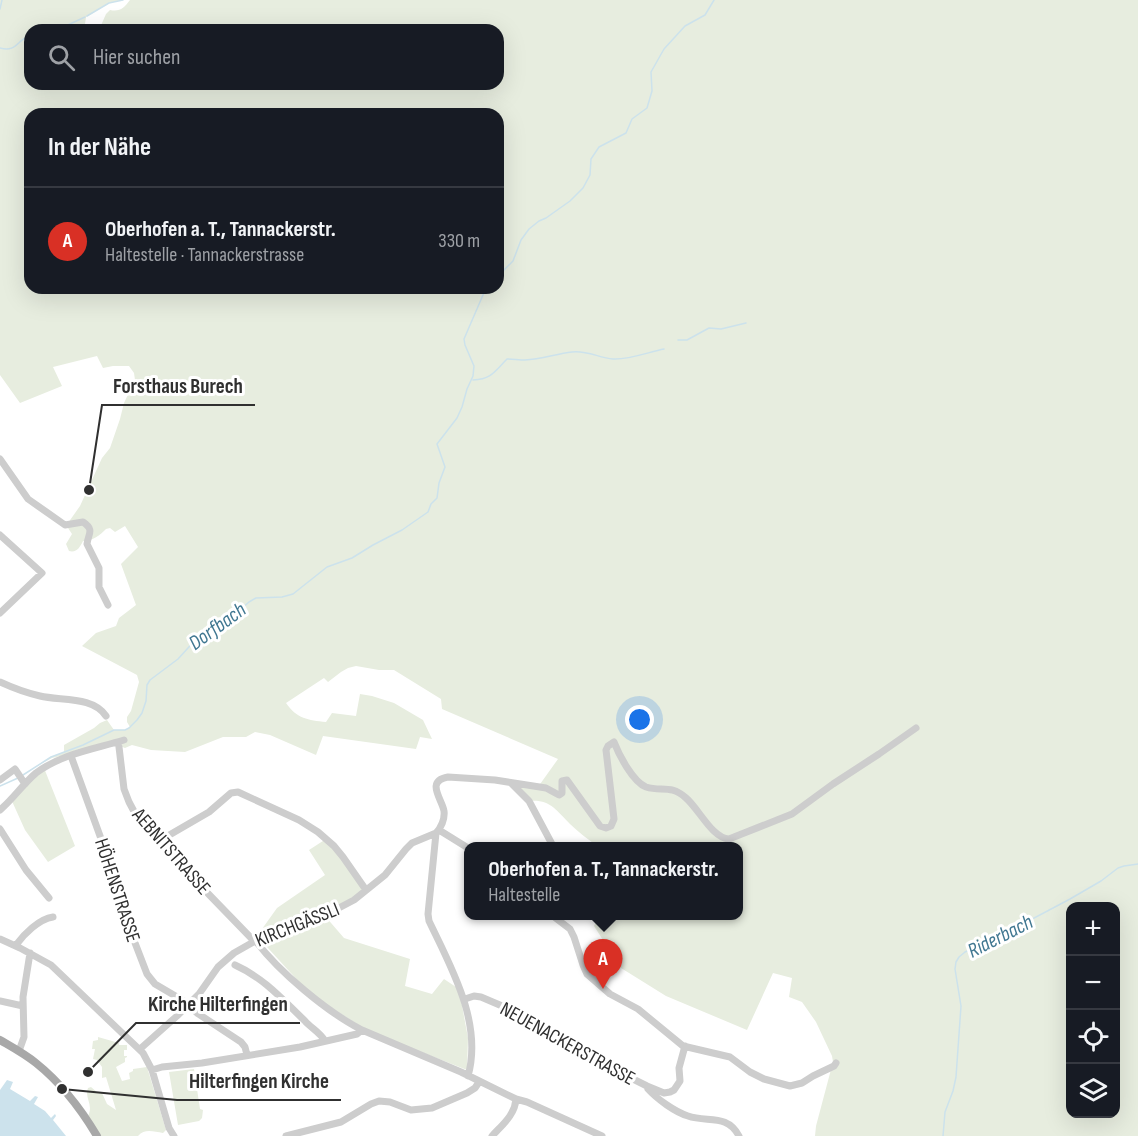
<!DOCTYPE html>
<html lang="de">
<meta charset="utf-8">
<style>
body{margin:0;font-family:"Sofia Sans Condensed",sans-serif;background:#20242c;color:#f1f3f6}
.controls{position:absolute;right:18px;bottom:18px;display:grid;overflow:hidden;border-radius:12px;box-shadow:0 6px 24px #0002}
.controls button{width:54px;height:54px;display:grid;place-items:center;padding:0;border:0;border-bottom:2px solid #363941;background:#171b24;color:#f1f3f6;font:30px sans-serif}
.you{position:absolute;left:640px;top:720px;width:21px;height:21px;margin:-15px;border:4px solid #fff;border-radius:50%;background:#1a73e8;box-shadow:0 0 0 9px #1a73e833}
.badge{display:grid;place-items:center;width:39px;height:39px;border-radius:50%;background:#d93025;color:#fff;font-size:20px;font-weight:700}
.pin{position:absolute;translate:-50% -50px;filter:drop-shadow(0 2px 3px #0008)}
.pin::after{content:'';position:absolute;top:32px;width:21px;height:18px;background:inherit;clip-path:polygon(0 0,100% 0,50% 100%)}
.popup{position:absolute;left:464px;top:842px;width:279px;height:78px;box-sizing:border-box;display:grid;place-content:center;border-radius:12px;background:#171b24;filter:drop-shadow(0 2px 4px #0005);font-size:20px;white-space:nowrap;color:#9ea1a6}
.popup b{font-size:22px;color:#f1f3f6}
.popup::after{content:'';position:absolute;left:50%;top:100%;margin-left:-12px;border:12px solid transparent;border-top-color:#171b24}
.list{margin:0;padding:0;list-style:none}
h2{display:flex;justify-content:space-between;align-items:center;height:78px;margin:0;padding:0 24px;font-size:26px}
h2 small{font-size:20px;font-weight:400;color:#9ea1a6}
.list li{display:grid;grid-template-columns:39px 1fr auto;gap:18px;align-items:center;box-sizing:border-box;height:108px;padding:0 24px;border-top:2px solid #363941}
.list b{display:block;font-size:22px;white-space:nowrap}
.list p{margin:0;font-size:20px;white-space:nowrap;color:#9ea1a6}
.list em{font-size:20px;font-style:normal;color:#9ea1a6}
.icon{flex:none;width:33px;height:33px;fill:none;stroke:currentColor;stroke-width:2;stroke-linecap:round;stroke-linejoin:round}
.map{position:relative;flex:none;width:1138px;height:1136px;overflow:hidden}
.search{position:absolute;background:#171b24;box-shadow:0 6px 24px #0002;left:24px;top:24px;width:480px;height:66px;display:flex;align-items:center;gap:15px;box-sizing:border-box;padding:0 21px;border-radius:18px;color:#9ea1a6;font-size:22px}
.panel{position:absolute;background:#171b24;box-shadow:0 6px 24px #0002;left:24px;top:108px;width:480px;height:186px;border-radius:18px}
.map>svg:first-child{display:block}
.green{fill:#e7eddf;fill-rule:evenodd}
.water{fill:#cce2ec}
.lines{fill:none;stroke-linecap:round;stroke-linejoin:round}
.stream{stroke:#cce2ec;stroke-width:1.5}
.minor{stroke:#cdcdcd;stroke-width:7}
.major{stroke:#a8a8a8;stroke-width:8}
.labels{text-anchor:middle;stroke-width:6;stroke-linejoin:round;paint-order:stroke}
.street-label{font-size:20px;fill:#303030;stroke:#fff}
.water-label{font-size:21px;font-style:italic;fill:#407791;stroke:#fff}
.leader{fill:none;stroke:#303030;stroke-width:2}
.callout-dot{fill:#303030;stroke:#fff;stroke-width:2}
.callout-label{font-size:21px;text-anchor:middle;font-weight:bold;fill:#303030;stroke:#fff;stroke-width:6;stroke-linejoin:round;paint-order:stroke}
</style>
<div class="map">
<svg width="1138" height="1136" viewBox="0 0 1138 1136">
<rect width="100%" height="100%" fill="#fff"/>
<path class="green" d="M0,0H123L109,3L86,17L85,24L77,30H30V84H498V30H99L106,14L110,10C120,12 124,8 130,0H1138V1136H815L816,1126L833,1062L832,1056L816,1022L802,1002L789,997L792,978L773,973L747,1030L666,996L621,968L594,926L599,916H738V846H597C588,839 578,832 570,824C556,810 550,799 529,801L511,783L538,787L558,759L442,709L441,699L394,670H379L356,666L348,668L341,672L328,682L324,678L286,703C297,719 308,720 326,722L332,713L356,716L360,694L372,696L394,703L423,720L432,739L420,737L416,749L323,736L316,755L270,735L255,732L246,737H223L185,752L151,750L132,745L125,748L120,746L107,745L52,758L33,768L51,757L64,752V745L94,728L100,723L107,720L114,730H125L130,727L127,722V717L131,711L139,682L137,675L82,646L96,633L116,626L119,618L136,605L121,564L138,547L125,526L115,532L110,528L106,529C100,535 93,541 83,541C80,547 77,553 69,551L66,544L72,534L68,528V523L80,506L102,458L110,448L120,419L124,403L135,380L134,373L129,366H113L103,368L97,356L53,367L62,386L20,403L0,375ZM30,114H498V288H30ZM1070,906H1116V1114H1070Z
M44,768L75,846L48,862L25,830L11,799Z
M326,839L366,890L325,916L344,938L410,959L405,986L432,994L444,979L456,987L461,1000L468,1038L467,1070L368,1031L310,994L257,936L277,908L325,875L309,850Z
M98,1037L119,1043V1045H127V1050H124V1056H127V1057L125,1058V1062L116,1067L122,1081L130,1079L129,1073L133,1071V1069L147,1067L166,1130L163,1133C154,1132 145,1128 138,1136H97L88,1116C94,1104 84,1098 88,1088L91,1087L98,1093H102L107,1104L116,1110L106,1077L102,1078V1067L97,1060L93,1059L95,1049H92L93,1041L98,1040Z
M194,1069L200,1109L203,1110L202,1118L199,1121L178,1125L169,1072Z"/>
<path class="water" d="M7,1080L13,1082L10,1089L30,1101L35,1096L38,1097L34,1104L45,1111L51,1118L55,1114L56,1116L53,1120L66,1136H0V1090Z"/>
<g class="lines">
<path class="stream" d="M0,9L2,0
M87,16L109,3L123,0
M57,30L85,17
M0,48C17,53 17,39 30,36
M498,276L513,261L521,240L529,229L539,221L546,218L570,201L583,188L590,175L591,159L599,147L626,133L632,119L647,108L652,91L651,72L664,49L685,26L705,15L714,0
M678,340H687L709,328L721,329L746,323
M473,380C492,379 495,371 507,359C513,359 519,360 525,360C541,359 556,354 572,352C587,350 599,358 613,359C628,360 649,352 664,349
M23,775L51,757L83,745L114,730H125L129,728L137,720L142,713L146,701L147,685L150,680L178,659L198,637L219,628L249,602L256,598L282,597L293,594L327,567L352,558L373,545L402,530L428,512L431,504L437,498L439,483L445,467L437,444L457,418L462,407L467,389L473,376L474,366L465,345L464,339L486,288
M0,786L18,778
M943,1136L945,1112L953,1091L956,1077L961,1006L955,969L956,962L959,957L965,952L985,944L1070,899L1101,881L1118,868L1124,866L1138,864"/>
<path class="minor" d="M0,459L28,499L65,525L83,522C95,530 88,534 87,544L99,568V587L108,605
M0,535L42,573L0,613
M0,682C13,688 26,693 40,696C61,701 93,696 106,716
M119,747L124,789L129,802L137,817L163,847L254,941
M71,756L112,869L120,904L147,974L155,984L189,1004
M0,780L15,769L25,784
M511,783L529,801L553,846
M0,810C13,799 23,784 36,773C61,754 95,749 124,740
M0,829L26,870L49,898
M439,830L468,848
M159,841L209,812L231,793L238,792L299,820L318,832L334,846L343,857L366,890
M553,916L570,929L574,937L583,965L587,974L610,994L638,1009L683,1046L730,1057L750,1072L764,1079L790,1086L802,1083L813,1076L834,1066L836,1063
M0,939L20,948L51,965L143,1053L152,1070L169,1128L174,1136
M255,940C279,972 327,1012 362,1030
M16,945C24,934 39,919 53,917
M235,965C264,978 283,1000 305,1021C311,1028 320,1032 325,1041
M465,999L474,996L481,997L516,1012L543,1027L575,1051L619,1072L647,1086L664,1093L670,1092L674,1090L680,1081L679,1068L685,1046
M0,1001L23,1006
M188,1005L197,1013L241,1042L245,1047L247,1055
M140,1049L177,1016L199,994L218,967L234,953L269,933L318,919L354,900L385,875L406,849L412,843L436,833
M19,1051L24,1037L23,997L30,953
M152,1070L162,1067L202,1063L300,1047L357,1034L362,1030L461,1072L516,1099L527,1102L602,1136
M468,1076C483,1023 451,967 429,921L428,914L436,833C441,828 445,819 444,811C442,799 425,781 448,777L495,780L546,788L559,795L562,793V781L567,780L600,826L606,828L611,826L614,819L606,750L608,746L614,742C619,755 633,782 646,787C662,792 670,784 686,798C699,809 712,838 729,839L792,814L833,784L879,754L916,728
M648,1089C657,1099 675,1112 688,1116C707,1123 727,1113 739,1136
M286,1136L341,1122L371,1104L379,1101L390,1102L411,1110L432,1108L467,1093L475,1088L479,1082
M492,1136C502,1125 515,1115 516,1099"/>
<path class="major" d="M0,1040C12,1047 25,1054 36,1063C61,1083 81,1109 97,1136"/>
</g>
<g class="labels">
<g class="street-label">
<text transform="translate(172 851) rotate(49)" y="7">AEBNITSTRASSE</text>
<text transform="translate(118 890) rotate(72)" y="7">HÖHENSTRASSE</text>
<text transform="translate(297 924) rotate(-22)" y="7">KIRCHGÄSSLI</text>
<text transform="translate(568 1043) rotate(29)" y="7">NEUENACKERSTRASSE</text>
</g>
<g class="water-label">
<text transform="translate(217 626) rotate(-36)" y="7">Dorfbach</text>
<text transform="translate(1000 936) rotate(-27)" y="7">Riderbach</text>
</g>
</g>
<path class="leader" d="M89 490L102 405H255M88 1072L136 1023H300M62 1089L177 1100H341"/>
<g class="callout-dot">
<circle cx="89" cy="490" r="6"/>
<circle cx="88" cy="1072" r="6"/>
<circle cx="62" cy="1089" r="6"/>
</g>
<g class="callout-label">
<text x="178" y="393">Forsthaus Burech</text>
<text x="218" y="1011">Kirche Hilterfingen</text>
<text x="259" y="1088">Hilterfingen Kirche</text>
</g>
</svg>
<div class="controls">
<button>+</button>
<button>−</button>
<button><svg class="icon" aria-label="locate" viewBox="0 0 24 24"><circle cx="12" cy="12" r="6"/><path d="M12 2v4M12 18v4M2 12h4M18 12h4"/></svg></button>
<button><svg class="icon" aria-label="layers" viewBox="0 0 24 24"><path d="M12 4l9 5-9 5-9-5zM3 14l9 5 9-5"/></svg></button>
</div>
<div class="you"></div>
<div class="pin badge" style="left:603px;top:989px">A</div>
<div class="popup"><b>Oberhofen a. T., Tannackerstr.</b>Haltestelle</div>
<div class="search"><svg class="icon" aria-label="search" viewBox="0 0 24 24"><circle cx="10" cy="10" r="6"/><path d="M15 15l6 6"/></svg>Hier suchen</div>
<section class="panel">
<h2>In der Nähe<small></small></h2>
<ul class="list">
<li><span class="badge">A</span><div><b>Oberhofen a. T., Tannackerstr.</b><p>Haltestelle · Tannackerstrasse</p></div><em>330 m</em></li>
</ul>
</section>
</div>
